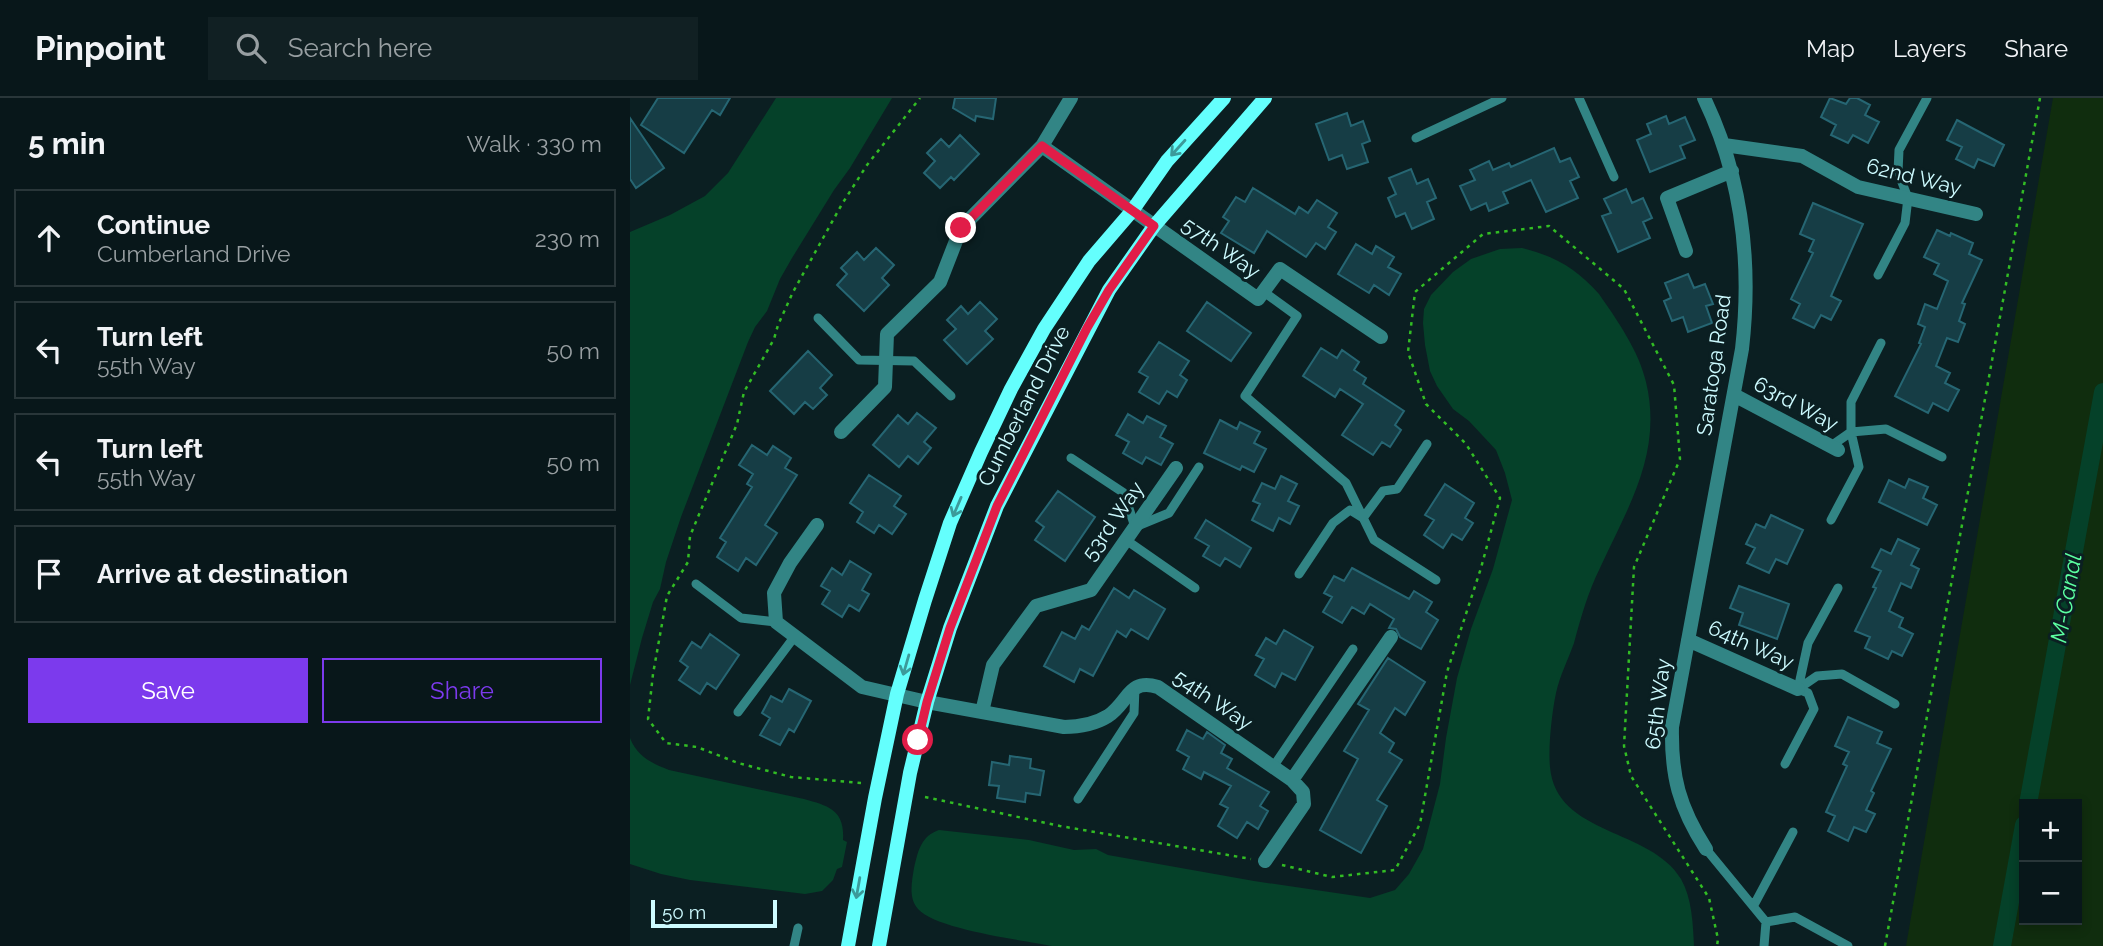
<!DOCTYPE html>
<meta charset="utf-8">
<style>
body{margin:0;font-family:Raleway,sans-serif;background:#112023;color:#f1f3f6}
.controls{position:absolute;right:21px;bottom:21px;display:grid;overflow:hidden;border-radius:0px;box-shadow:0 4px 10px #0003}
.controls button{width:63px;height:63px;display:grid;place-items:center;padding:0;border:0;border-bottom:2px solid #293639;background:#08171a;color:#f1f3f6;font:35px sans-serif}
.scale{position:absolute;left:21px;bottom:18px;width:126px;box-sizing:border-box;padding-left:7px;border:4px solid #cdfbff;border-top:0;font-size:19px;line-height:24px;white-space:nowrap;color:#cdfbff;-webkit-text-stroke:5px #0b1f22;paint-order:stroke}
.stop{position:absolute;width:21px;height:21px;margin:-16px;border:5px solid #e11d48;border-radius:50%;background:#fff}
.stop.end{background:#e11d48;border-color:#fff;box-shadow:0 2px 7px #0008}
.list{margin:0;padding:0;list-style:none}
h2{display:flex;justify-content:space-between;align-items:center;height:91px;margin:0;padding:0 28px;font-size:30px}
h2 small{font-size:23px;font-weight:400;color:#989fa2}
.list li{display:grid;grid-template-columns:46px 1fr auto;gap:21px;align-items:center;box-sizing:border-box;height:98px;margin:0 14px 14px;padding:0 14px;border:2px solid #293639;border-radius:0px}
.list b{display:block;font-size:26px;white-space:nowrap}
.list p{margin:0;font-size:23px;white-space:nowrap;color:#989fa2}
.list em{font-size:23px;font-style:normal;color:#989fa2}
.actions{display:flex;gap:14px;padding:21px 28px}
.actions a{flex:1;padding:16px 0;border:2px solid #7c3aed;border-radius:0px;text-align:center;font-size:24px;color:#7c3aed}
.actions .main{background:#7c3aed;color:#fff}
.icon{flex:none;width:38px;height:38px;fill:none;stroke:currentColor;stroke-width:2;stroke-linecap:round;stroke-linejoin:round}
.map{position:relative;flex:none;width:1473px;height:848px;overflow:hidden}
header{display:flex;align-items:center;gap:42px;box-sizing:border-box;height:98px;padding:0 35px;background:#08171a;border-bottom:2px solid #293639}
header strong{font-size:33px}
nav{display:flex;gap:38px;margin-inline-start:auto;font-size:24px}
.search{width:490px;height:63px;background:#112023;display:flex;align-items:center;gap:18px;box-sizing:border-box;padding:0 24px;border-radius:0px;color:#989fa2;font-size:26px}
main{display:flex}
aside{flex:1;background:#08171a}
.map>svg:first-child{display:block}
.green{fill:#102d0e;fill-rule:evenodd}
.water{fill:#054129}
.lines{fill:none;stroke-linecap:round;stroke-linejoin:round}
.canal{stroke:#054129;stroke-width:18}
.building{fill:#163d45;stroke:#266673;stroke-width:2}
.path{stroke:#32bc24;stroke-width:2.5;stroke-dasharray:3.5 5;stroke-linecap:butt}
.lane{stroke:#328585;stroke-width:9}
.street{stroke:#328585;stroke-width:14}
.secondary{stroke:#64fffd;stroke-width:14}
.oneway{stroke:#3c9a9a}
.route{stroke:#e11d48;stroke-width:9}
.labels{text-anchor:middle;stroke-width:6;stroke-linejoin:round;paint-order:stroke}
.street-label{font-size:21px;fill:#cdfbff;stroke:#0b1f22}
.water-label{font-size:23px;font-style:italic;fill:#5bffa1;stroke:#0b1f22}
</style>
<header>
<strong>Pinpoint</strong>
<div class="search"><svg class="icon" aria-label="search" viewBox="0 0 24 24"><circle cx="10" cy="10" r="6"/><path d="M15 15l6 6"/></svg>Search here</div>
<nav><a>Map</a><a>Layers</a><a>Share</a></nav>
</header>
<main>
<aside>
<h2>5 min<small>Walk · 330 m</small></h2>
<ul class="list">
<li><svg class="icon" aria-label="ahead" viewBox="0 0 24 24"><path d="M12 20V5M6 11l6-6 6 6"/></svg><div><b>Continue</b><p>Cumberland Drive</p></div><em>230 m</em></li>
<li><svg class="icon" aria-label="left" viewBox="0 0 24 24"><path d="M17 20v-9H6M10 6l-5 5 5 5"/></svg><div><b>Turn left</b><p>55th Way</p></div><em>50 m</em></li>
<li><svg class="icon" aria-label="left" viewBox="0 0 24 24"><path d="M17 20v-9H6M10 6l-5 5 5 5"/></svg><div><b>Turn left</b><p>55th Way</p></div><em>50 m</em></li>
<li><svg class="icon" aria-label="arrive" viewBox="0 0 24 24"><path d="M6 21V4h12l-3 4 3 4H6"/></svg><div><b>Arrive at destination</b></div></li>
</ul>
<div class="actions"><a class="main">Save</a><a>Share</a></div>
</aside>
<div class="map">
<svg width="1473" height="848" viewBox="0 0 1473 848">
<rect width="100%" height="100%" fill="#0b1f22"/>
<path class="green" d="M1423,0H1473V848H1276ZM1394,706H1447V822H1394Z"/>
<path class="water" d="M146,0H262L220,70L204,92L162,160L150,181L137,213L125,229L118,244L51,419L36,464L30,491L23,504L12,540L0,587V134L40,117L75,98L98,75Z
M892,150C925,158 947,171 969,196C987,222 1009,253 1016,284C1033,355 998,409 970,470C958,494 951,519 944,545C938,562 930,577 926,595C922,614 918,649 920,669C926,738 1021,730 1051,781C1062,800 1063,826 1064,848H422C393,842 307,832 288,811C278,800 282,783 284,770C288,753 291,738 309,732L399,742L444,752L466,751L478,757L624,783L740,800L765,792L779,776L793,751L810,686L816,640L827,580L841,531L863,471L882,402L875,375L866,352L839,323L823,311L807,288L800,273L795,247L793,225L794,211L801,197L823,174L841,161L870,151Z
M0,640C7,658 21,665 39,672L174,701C199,708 215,712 213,742L217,744L212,769L207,771L203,782L192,793L175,796L60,782L31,776L0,766Z"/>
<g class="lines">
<path class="canal" d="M1398,706L1473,294
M1372,848L1394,727"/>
</g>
<path class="building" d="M28,0H100L90,17L82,12L54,55L11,27Z
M325,0H366L363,21L346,18L345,23L323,10Z
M1200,0L1216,6L1220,0H1227L1240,7L1235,17L1249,24L1238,45L1223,37L1218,45L1201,37L1206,27L1191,19Z
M717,15L721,28L733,23L740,43L732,46L738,64L717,71L712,57L699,62L686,26Z
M1036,18L1039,26L1055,19L1065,42L1050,48L1055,60L1020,74L1007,42L1021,36L1017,26Z
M0,20L34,70L6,90L0,81Z
M1327,22L1374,47L1364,68L1348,61L1344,70L1326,61L1332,49L1317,42Z
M330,37L349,56L324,82L321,79L310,90L294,75L305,63L297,55L311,41L319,49Z
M924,50L930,64L940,60L949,79L940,83L948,100L916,114L901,82L873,94L878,105L859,113L856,105L841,112L830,88L845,82L840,72L859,63L863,72L879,65L881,69Z
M781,71L787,86L798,81L806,100L797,104L804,121L782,131L775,115L766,119L758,100L766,96L759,80Z
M623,90L665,116L669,109L678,115L687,102L707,115L698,129L706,134L695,151L686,145L676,159L637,133L624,155L591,135L599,123L593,119L606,99L615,104Z
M996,91L1002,105L1013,100L1022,120L1013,124L1020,140L988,154L972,118L981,115L974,101Z
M1183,105L1233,126L1201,198L1211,203L1201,222L1191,217L1184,230L1163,220L1170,206L1161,201L1183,155L1179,153L1184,142L1170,136Z
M1307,132L1320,138L1321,135L1343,145L1339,156L1352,162L1332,205L1335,206L1329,223L1335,226L1328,244L1317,240L1306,268L1320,275L1315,285L1329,292L1318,313L1303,305L1298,315L1265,298L1291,246L1289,245L1295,229L1288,226L1295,206L1307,211L1318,183L1304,176L1309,166L1294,159Z
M726,146L742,156L746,148L764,159L758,169L771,176L759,197L744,187L739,195L708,176Z
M246,150L264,167L252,180L259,187L234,213L207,187L217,176L211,170L227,154L234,162Z
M1058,176L1064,190L1075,186L1083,206L1076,208L1082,225L1058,234L1053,219L1042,223L1034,203L1041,200L1035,185Z
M350,204L367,221L355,233L363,241L337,266L314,242L326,231L317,222L331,208L338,216Z
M577,204L621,235L601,263L557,233Z
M529,244L559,263L550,277L557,282L547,299L537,293L529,306L509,294L518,279L509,274Z
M691,250L707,260L712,252L729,264L724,272L736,280L733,286L774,313L765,327L771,332L760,349L752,344L743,357L712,337L733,306L710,291L705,299L673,278Z
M178,253L202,277L190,290L197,297L183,311L175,304L164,316L140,293Z
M287,315L306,330L294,344L301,350L288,366L278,358L269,369L243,347L268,317L278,326Z
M498,316L513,325L517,318L536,328L530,339L543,346L531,367L516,359L512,366L493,355L499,344L486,337Z
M590,322L607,331L610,324L630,334L624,345L636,351L624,374L612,368L610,372L574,355Z
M122,347L137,357L143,348L161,360L155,370L167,377L135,427L147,435L126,467L116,460L108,473L87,459L96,444L90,440L122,389L117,386L123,376L109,367Z
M239,377L271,398L264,408L276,416L262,436L249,427L244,435L227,424L233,414L220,405Z
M651,378L667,386L658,403L669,408L660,426L649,420L643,433L622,422L630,406L623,403L632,385L645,391Z
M1279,381L1298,389L1293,400L1307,407L1297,427L1249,404L1259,382L1275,390Z
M815,386L844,405L835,420L843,425L832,442L822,436L813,450L794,437L804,422L795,417Z
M428,393L465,419L435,463L405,442L414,429L406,423Z
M1141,417L1173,432L1157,466L1146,461L1139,475L1117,465L1125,450L1116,446L1126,426L1135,430Z
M576,422L621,450L610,469L595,460L590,468L573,458L579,448L565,440Z
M1268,441L1289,451L1281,467L1289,471L1281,490L1271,485L1259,513L1273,520L1269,529L1283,536L1272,558L1262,553L1258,561L1235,550L1240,539L1225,533L1246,490L1243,489L1251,473L1242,469L1251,451L1261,456Z
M220,463L241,476L232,492L239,496L229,513L219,507L212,519L192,506L200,493L191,488L202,470L212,477Z
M722,470L779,501L784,493L802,504L796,514L808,522L791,551L770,539L766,531L759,530L764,521L740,506L734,516L722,509L712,525L693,514L702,499L694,495L704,478L714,483Z
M1109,488L1159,506L1147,541L1109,527L1113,515L1100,510Z
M484,490L499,500L504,492L535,511L518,541L501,531L496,539L487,533L463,578L450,571L444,584L414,568L432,534L445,541L452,528L459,532Z
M654,532L683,549L665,582L652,575L645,589L625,577L634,561L626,557L636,540L646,546Z
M80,536L109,557L86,591L77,585L70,596L49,582L58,569L50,563L62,544L71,550Z
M758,560L795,584L775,617L765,610L750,635L764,645L759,654L772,662L747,702L757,708L731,755L690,732L728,661L714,653L739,612L728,606Z
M159,591L181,603L164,634L159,631L150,647L130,637L140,620L132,615L141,598L152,604Z
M1218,619L1252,634L1247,645L1261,651L1241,693L1244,695L1236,712L1245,716L1236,734L1224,729L1218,743L1198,733L1205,718L1196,714L1217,668L1213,666L1219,654L1205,648Z
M557,632L573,641L577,634L595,647L591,655L602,661L597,670L639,694L630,708L638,713L628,731L617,724L607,740L588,728L598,710L590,706L601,688L574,674L571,681L553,671L559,659L547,652Z
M380,658L401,661L400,670L414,673L410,697L396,695L395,704L367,700L369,688L359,687L362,664L379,667Z"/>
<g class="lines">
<path class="path" d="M231,685L161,679L108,665L67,649L36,645L18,621L23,576L37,498L58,464L60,438L107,326L114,294L144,241L148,227L163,194L212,106L237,67L290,0
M295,699L430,728L621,761
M652,767L702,779L765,772L790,726L817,574L851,470L870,400L836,346L796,306L778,254L785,194L853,136L919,128L994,191L1044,287L1050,361L1004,469L994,648L1001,678L1079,800L1088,841L1087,848
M1255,848L1410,0"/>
<path class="lane" d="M949,0L984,79
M786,40L872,0
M1248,177L1275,125L1278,100L1268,74L1269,52L1297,0
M634,194L667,218L615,298L716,385L744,442L806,482
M188,220L229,262L284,263L321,298
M1201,348L1221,334L1256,331L1312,359
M441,360L494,395L505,429L539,415L569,369
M1201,422L1229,369L1221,334V304L1251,245
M496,442L565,490
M669,476L703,425L720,412L733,420L753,393L767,391L797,346
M66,486L111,520L146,524
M1168,591L1178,545L1208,490
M1168,591L1187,578L1212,576L1265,606
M108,614L165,538
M1155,666L1184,611L1178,595L1168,591
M643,669L723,551
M448,701L504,615L505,590
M1076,751L1136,824L1134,848
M1124,807L1163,734
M1136,824L1165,819L1218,848
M164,848L168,830"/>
<path class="street" d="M1074,0C1112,79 1122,164 1112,251L1042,629C1041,678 1049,709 1076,751
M1094,47L1172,58L1228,89L1346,116
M412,48L628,201L650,171L751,239
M1056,153L1037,100L1102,73
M1104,297L1208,352
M211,334L255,289L257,236L310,184L331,130L412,48L441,0
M187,427L160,465L144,495L146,524L232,589L297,604L434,629C450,629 465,626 478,618C499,604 498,580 528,589L662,682L673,694L674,706L635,763
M1058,542L1168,591
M352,614L363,567L406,508L461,492L546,370
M662,682L761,539"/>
<path class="secondary" d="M218,848L245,700L267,596L295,502L320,425L351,354L381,291L414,231L459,163L502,113L537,63L594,0
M249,848L280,675L297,604L320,530L367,408L479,192L524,128L635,0"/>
</g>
<defs><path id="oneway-shaft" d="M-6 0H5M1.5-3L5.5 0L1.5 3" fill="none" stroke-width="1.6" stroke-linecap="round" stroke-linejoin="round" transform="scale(1.75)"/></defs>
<g class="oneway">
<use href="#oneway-shaft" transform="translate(548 50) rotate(132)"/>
<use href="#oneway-shaft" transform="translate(327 409) rotate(113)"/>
<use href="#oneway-shaft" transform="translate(276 567) rotate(106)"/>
<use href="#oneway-shaft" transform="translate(228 790) rotate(100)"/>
</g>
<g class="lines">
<path class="route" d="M288,642L297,604L320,530L367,408L457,230L479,192L524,128L412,48L331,130"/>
</g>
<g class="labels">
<g class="street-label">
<text transform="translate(1284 79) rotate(14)" y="7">62nd Way</text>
<text transform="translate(591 150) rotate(35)" y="7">57th Way</text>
<text transform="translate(1084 267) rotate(-82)" y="7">Saratoga Road</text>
<text transform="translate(1166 306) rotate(28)" y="7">63rd Way</text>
<text transform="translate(394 308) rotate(-63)" y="7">Cumberland Drive</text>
<text transform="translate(483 423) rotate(-55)" y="7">53rd Way</text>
<text transform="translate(1121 547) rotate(24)" y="7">64th Way</text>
<text transform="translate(583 602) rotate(34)" y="7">54th Way</text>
<text transform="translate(1028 606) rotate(-83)" y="7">65th Way</text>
</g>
<g class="water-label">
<text transform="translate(1436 500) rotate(-80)" y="8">M-Canal</text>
</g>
</g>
</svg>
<div class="controls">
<button>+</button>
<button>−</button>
</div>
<div class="scale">50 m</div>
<div class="stop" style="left:288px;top:642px"></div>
<div class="stop end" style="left:331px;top:130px"></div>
</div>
</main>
